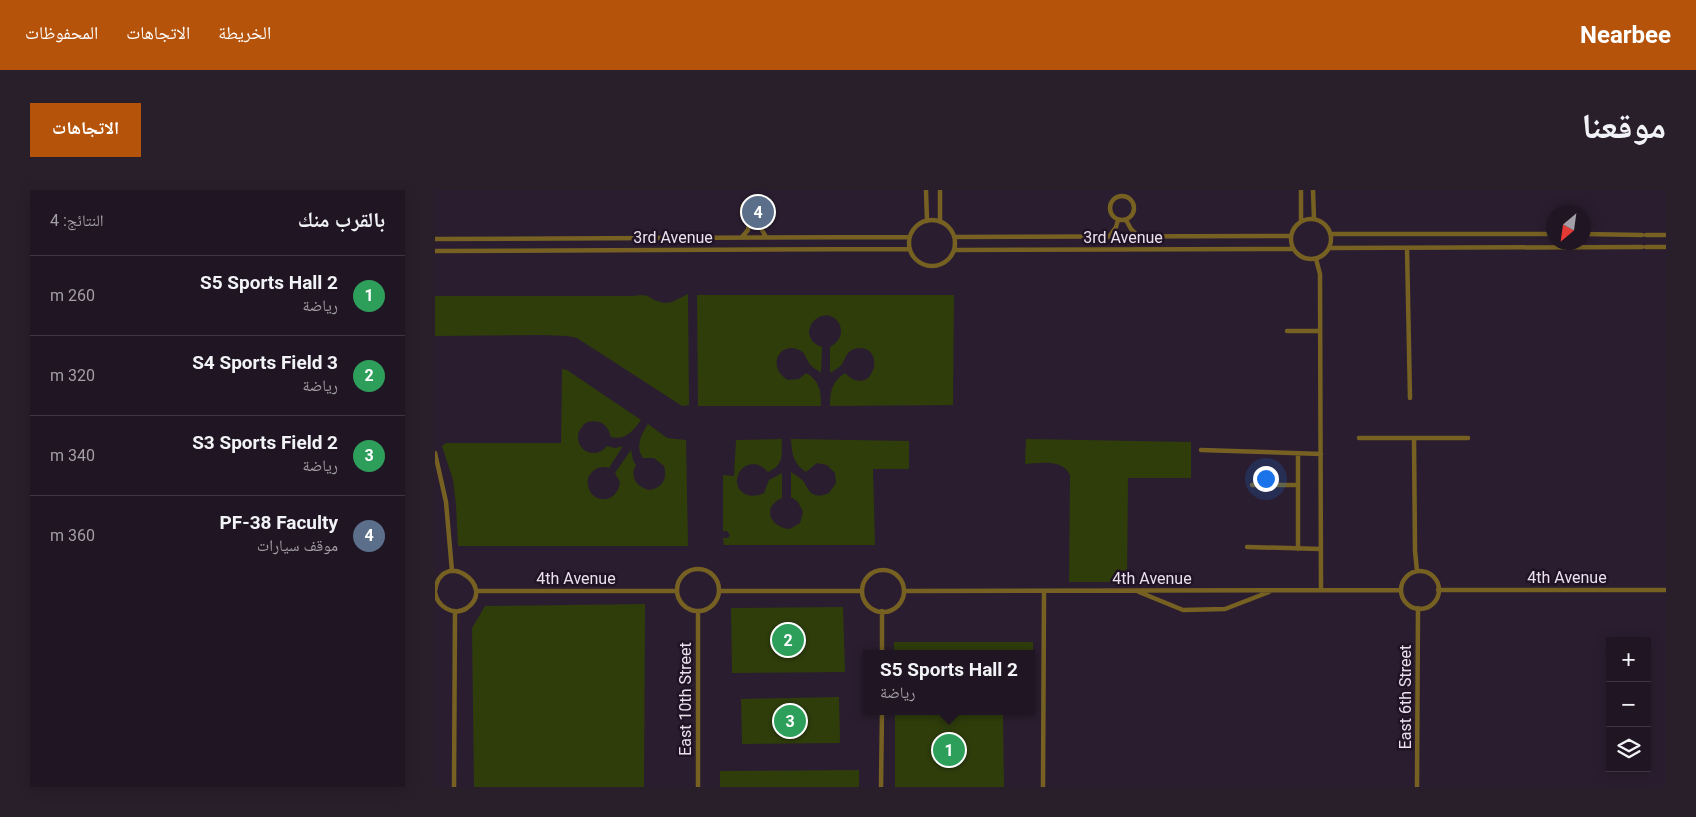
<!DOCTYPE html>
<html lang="ar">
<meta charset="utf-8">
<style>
body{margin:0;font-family:Roboto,"Noto Naskh Arabic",sans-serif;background:#281f2b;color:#f1f3f6;direction:rtl}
.controls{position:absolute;right:15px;bottom:15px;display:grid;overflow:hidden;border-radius:0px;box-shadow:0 2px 12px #0003}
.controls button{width:45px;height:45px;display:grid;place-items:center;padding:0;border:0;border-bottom:1px solid #3d3541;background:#201623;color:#f1f3f6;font:25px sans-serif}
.compass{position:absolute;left:1111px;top:15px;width:45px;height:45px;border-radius:50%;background:#201623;box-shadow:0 2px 12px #0003;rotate:209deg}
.you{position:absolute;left:830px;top:288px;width:18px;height:18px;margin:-12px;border:4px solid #fff;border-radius:50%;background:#1a73e8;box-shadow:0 0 0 8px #1a73e833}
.badge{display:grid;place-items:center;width:32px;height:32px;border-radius:50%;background:#b45309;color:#fff;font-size:16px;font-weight:700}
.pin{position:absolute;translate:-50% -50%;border:2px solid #fff;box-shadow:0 1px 5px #0006}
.popup{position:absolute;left:428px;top:460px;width:172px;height:65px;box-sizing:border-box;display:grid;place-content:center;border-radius:0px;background:#201623;filter:drop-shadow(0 1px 4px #0005);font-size:16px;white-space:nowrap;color:#a29fa6}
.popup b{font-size:19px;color:#f1f3f6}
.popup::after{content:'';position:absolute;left:50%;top:100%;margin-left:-10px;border:10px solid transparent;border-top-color:#201623}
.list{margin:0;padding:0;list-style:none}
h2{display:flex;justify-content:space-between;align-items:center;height:65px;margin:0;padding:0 20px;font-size:21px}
h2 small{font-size:16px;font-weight:400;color:#a29fa6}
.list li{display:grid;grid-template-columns:32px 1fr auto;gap:15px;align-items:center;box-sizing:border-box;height:80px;padding:0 20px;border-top:1px solid #3d3541}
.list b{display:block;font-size:19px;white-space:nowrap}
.list p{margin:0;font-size:16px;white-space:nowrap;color:#a29fa6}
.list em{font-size:16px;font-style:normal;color:#a29fa6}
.icon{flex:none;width:28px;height:28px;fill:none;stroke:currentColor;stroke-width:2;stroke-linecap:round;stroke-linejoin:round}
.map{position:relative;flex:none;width:1231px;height:597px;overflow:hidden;direction:ltr;border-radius:0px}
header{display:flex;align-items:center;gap:30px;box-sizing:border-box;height:70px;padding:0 25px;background:#b45309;color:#fff}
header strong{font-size:24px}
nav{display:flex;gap:28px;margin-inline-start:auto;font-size:18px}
.intro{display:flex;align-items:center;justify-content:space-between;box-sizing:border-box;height:120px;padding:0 30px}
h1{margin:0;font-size:35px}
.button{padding:12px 22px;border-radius:0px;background:#b45309;color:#fff;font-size:18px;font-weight:700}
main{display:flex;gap:30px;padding:0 30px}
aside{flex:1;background:#201623;border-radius:0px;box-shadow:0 2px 12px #0003}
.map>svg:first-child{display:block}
.green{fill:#2f3d0b}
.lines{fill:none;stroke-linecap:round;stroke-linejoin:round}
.lane{stroke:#766123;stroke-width:4.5}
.labels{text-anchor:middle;stroke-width:5;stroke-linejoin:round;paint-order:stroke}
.street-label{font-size:16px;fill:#eae1ed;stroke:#201325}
</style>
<header>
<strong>Nearbee</strong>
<nav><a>الخريطة</a><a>الاتجاهات</a><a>المحفوظات</a></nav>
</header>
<div class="intro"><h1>موقعنا</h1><a class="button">الاتجاهات</a></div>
<main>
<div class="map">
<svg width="1231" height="597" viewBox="0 0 1231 597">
<rect width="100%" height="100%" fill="#2a1d2f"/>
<path class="green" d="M253,104L254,215L247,216L142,148L132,146L106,145L0,146V106H197L207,105L213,106L219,110L229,113L237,112Z
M262,105H519L518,215L395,216C395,202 397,191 410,183C417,190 423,193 432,189C446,176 439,153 419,159C411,162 411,168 407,174C405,177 398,181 395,183V157C419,144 399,115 381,129C377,132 374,137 374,143C375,150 380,155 387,157L386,183C383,180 376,177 374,173C370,167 371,162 362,159C343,153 332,178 353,190L364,189L371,183C385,191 386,201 386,216H263Z
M127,179L132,180L206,230C199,240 190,251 176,247C173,235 166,229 152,232C129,249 155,276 172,256L180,258L188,256L174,278C164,275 157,280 153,288C149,313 182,318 185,292L180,283L196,260L198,270L201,275C194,287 202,297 214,300C227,298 233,289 229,276L219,268H208C200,257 206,245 213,234L232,248L251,250L253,356H23L21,315L18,290L7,256L11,253H126Z
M347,249C346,266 350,274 333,282C313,259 289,292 310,304C316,307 323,306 329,303L334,290L347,283V308C326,317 335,338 355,339L365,333L368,322L363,312L356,307V282C360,285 366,288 369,292C375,304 379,309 394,303L401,293L400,283L392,275L382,273L371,282C358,273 357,264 356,249L474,251V279H438L440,355H289L288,348H293L295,345L292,341H288V285L299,286L301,250Z
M591,249L756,252V288H693L692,392H634L635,285C628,269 605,273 590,274Z
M210,414L209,597H39L37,438L50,416Z
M408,417L410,482L297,483L296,418Z
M459,452H598L599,523L568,524L569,597H460V521H596V464H459Z
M404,507L405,553L307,554L306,509Z
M424,580V597H285V581Z"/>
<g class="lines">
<path class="lane" d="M491,0L492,31
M505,0V32
M878,0L879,29
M675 18a12 12 0 1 1 24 0a12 12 0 1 1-24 0Z
M307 21a12 12 0 1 1 24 0a12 12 0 1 1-24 0Z
M856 49a20 20 0 1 1 40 0a20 20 0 1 1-40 0Z
M691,30L696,39L704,47
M474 53a23 23 0 1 1 46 0a23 23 0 1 1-46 0Z
M866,31V0
M323,33L331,47
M896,44H1118
M1148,44L1207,45
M1211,45H1231
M307,47L313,40L314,33
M519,47L856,46
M674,47L681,37L683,30
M0,49L475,47
M1211,57H1231
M894,58L1207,57
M972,58L975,208
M519,60L858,59
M0,61L475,59
M881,69L885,84L886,400
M852,141H885
M924,248H1033
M979,248L980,361L982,381
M766,260L886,264
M0,263L11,312L17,381
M863,263V359
M817,295H863
M812,357L886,359
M242 400a21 21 0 1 1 42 0a21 21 0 1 1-42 0Z
M427 401a21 21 0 1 1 42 0a21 21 0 1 1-42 0Z
M966 400a19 19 0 1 1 38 0a19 19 0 1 1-38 0Z
M1003,400H1231
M0,401C6,357 63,396 32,418C18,427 2,416 0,402
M41,401H242
M284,401H427
M469,401L966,400
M704,402L748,420L790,419L834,402
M447,464V421
M19,597L20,421
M263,597V421
M446,597L447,521
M608,597L609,401
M982,597L983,418"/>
</g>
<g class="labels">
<g class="street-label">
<text x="238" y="53">3rd Avenue</text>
<text x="688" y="53">3rd Avenue</text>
<text x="1132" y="393">4th Avenue</text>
<text x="141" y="394">4th Avenue</text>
<text x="717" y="394">4th Avenue</text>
<text transform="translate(970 507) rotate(-90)" y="6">East 6th Street</text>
<text transform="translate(250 509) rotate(-90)" y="6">East 10th Street</text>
</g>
</g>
</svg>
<div class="controls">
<button>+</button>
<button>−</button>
<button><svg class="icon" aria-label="layers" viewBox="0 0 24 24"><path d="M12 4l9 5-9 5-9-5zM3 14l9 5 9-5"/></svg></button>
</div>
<svg class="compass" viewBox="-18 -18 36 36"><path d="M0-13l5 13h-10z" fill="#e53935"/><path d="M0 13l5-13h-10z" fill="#a29fa6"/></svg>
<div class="you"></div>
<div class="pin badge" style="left:514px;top:560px;background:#2e9e5b">1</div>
<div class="popup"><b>S5 Sports Hall 2</b>رياضة</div>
<div class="pin badge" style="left:353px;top:450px;background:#2e9e5b">2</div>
<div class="pin badge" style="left:355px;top:531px;background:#2e9e5b">3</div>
<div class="pin badge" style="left:323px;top:22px;background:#5c6f8a">4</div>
</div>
<aside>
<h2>بالقرب منك<small>النتائج: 4</small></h2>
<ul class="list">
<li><span class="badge" style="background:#2e9e5b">1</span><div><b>S5 Sports Hall 2</b><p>رياضة</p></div><em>260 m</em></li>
<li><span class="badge" style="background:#2e9e5b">2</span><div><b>S4 Sports Field 3</b><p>رياضة</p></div><em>320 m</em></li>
<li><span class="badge" style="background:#2e9e5b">3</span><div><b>S3 Sports Field 2</b><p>رياضة</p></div><em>340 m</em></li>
<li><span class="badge" style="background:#5c6f8a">4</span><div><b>PF-38 Faculty</b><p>موقف سيارات</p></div><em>360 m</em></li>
</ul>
</aside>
</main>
